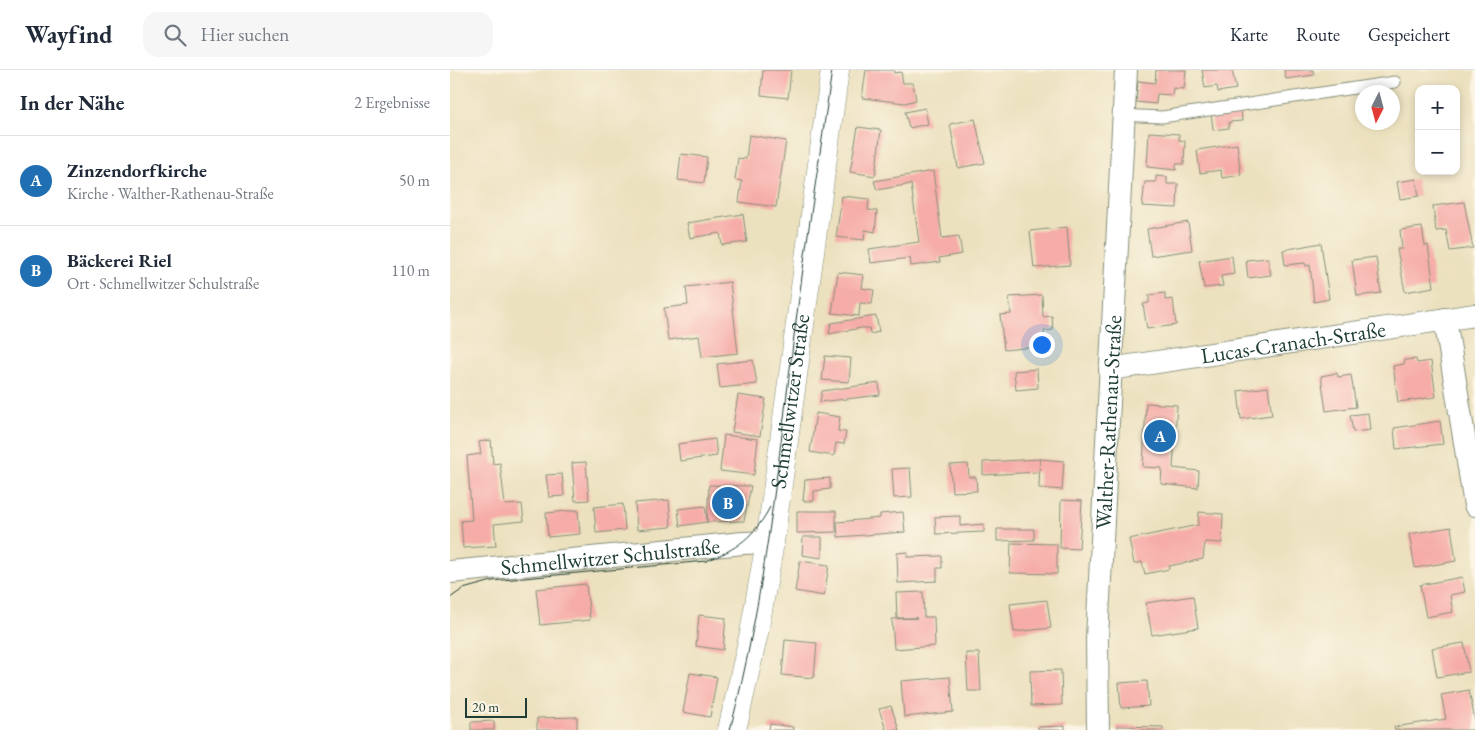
<!DOCTYPE html>
<html lang="de">
<head>
<meta charset="utf-8">
<style>
  body { margin:0; font-family:"EB Garamond",serif; background:#f6f6f7; color:#1f2937 }
  .controls { position:absolute; right:15px; top:15px; display:grid; overflow:hidden; border-radius:10px; box-shadow:0 2px 8px #0003 }
  .controls button { width:45px; height:45px; display:grid; place-items:center; padding:0; border:0; border-bottom:1px solid #e0e1e3; background:#fff; color:#1f2937; font:25px sans-serif }
  .compass { position:absolute; left:905px; top:15px; width:45px; height:45px; border-radius:50%; background:#fff; box-shadow:0 2px 8px #0003; rotate:186deg }
  .scale { position:absolute; left:15px; bottom:12px; width:62px; box-sizing:border-box; padding-left:5px; border:2px solid #1f3d34; border-top:0; font-size:14px; line-height:18px; white-space:nowrap; color:#1f3d34; -webkit-text-stroke:4px #fcf5e5; paint-order:stroke }
  .you { position:absolute; left:591px; top:274px; width:18px; height:18px; margin:-12px; border:4px solid #fff; border-radius:50%; background:#1a73e8; box-shadow:0 0 0 8px #1a73e833 }
  .badge { display:grid; place-items:center; width:32px; height:32px; border-radius:50%; background:#1f6fb2; color:#fff; font-size:16px; font-weight:700 }
  .pin { position:absolute; translate:-50% -50%; border:2px solid #fff; box-shadow:0 1px 5px #0006 }
  .list { margin:0; padding:0; list-style:none }
  h2 { display:flex; justify-content:space-between; align-items:center; height:65px; margin:0; padding:0 20px; font-size:21px }
  h2 small { font-size:16px; font-weight:400; color:#747a83 }
  .list li { display:grid; grid-template-columns:32px 1fr auto; gap:15px; align-items:center; box-sizing:border-box; height:90px; padding:0 20px; border-top:1px solid #e0e1e3 }
  .list b { display:block; font-size:19px; white-space:nowrap }
  .list p { margin:0; font-size:16px; white-space:nowrap; color:#747a83 }
  .list em { font-size:16px; font-style:normal; color:#747a83 }
  .icon { flex:none; width:28px; height:28px; fill:none; stroke:currentColor; stroke-width:2; stroke-linecap:round; stroke-linejoin:round }
  .map { position:relative; flex:none; width:1025px; height:660px; overflow:hidden }
  header { display:flex; align-items:center; gap:30px; box-sizing:border-box; height:70px; padding:0 25px; background:#fff; border-bottom:1px solid #e0e1e3 }
  header strong { font-size:24px }
  nav { display:flex; gap:28px; margin-inline-start:auto; font-size:18px }
  .search { width:350px; height:45px; background:#f6f6f7; display:flex; align-items:center; gap:12px; box-sizing:border-box; padding:0 18px; border-radius:15px; color:#747a83; font-size:19px }
  main { display:flex }
  aside { flex:1; background:#fff }
  .map>svg:first-child { display:block }
  .building { fill:#f6aca8 }
  .lines { fill:none; stroke-linecap:round; stroke-linejoin:round }
  .service-casing { stroke:#868f7a; stroke-width:13 }
  .minor-casing { stroke:#868f7a; stroke-width:24 }
  .tertiary-casing { stroke:#868f7a; stroke-width:29 }
  .service { stroke:#fff; stroke-width:11 }
  .minor { stroke:#fff; stroke-width:22 }
  .tertiary { stroke:#fff; stroke-width:28 }
  .tram { stroke:#1f3d34; stroke-width:1 }
  .labels { text-anchor:middle; stroke-width:4; stroke-linejoin:round; paint-order:stroke }
  .street-label { font-size:22px; fill:#1f3d34; stroke:#fcf5e5 }
</style>
</head>
<body>
<header>
<strong>Wayfind</strong>
<div class="search"><svg class="icon" aria-label="search" viewBox="0 0 24 24"><circle cx="10" cy="10" r="6"/><path d="M15 15l6 6"/></svg>Hier suchen</div>
<nav><a>Karte</a><a>Route</a><a>Gespeichert</a></nav>
</header>
<main>
<aside>
<h2>In der Nähe<small>2 Ergebnisse</small></h2>
<ul class="list">
<li><span class="badge">A</span><div><b>Zinzendorfkirche</b><p>Kirche · Walther-Rathenau-Straße</p></div><em>50 m</em></li>
<li><span class="badge">B</span><div><b>Bäckerei Riel</b><p>Ort · Schmellwitzer Schulstraße</p></div><em>110 m</em></li>
</ul>
</aside>
<div class="map">
<svg width="1025" height="660" viewBox="0 0 1025 660">
  <rect width="100%" height="100%" fill="#fcf5e5"/>
  <filter id="ink" filterUnits="userSpaceOnUse"><feTurbulence type="fractalNoise" baseFrequency=".02" numOctaves="2"/><feDisplacementMap in="SourceGraphic" scale="10" xChannelSelector="R" yChannelSelector="G"/><feConvolveMatrix kernelMatrix="1 2 1 2 8 2 1 2 1" color-interpolation-filters="sRGB"/></filter>
  <filter id="wash" filterUnits="userSpaceOnUse"><feTurbulence type="fractalNoise" baseFrequency=".0096" numOctaves="4" result="noise"/><feDisplacementMap in="SourceGraphic" scale="20" xChannelSelector="R" yChannelSelector="G"/><feGaussianBlur stdDeviation="1.12" result="paint"/><feColorMatrix in="noise" values="0 0 0 0 0 0 0 0 0 0 0 0 0 0 0 0 0 1.4 0 .05"/><feComposite in="paint" operator="in"/></filter>
  <g filter="url(#wash)">
    <rect width="100%" height="100%" fill="#ece1bf"/>
    <g id="blocks">
      <path class="building" d="M313,0H341L338,28L311,25Z
        M416,0H444V3L451,2L453,13H463L466,30L455,33L412,28Z
        M706,0H736L734,19L723,18L722,25L707,24L706,34L686,32L688,11L705,13Z
        M752,0H782L786,19L768,22L767,16L755,18Z
        M834,0H863L864,5L836,9Z
        M475,38L478,54L459,58L455,42Z
        M791,39L792,51L779,52V58L763,60L761,42Z
        M525,49L535,93L508,98L500,54Z
        M408,57L431,60L425,106L400,102Z
        M699,62L729,64V70L735,71L734,94H726V100L697,97Z
        M299,65L336,71L326,137L289,132L292,111L285,110L288,88L296,89Z
        M787,74L791,105L772,108L771,100L750,103L747,80Z
        M231,84L257,87L254,113L228,110Z
        M483,101L492,168L509,166L512,184L489,188L490,192L461,196L460,188L421,193L419,179L469,172L461,114L427,120L424,111Z
        M706,106L717,107V114H728L727,138L692,136L695,112H706Z
        M966,109L969,126L950,129L947,112Z
        M392,126L419,129L418,140L427,141L425,162L415,160L414,170L386,167Z
        M1014,132L1023,178L1000,181L996,160L986,161L983,136Z
        M293,144L297,172L272,175L270,163L240,168L237,153Z
        M738,152L742,180L701,186L697,159Z
        M617,157L620,195L584,198L580,161Z
        M972,157L975,176L978,175L984,217L955,222L947,179H952L950,160Z
        M871,173L879,229L864,232L860,195L856,196L855,193L835,195L833,180Z
        M782,186L784,204L771,206L773,216L754,218L749,191Z
        M926,187L931,223L907,226L902,190Z
        M818,188L821,205L798,208L796,190Z
        M388,202L414,205L412,218L424,220L422,234L410,233L409,246L382,243Z
        M280,212L288,283L252,287L249,266L218,270L214,238L238,235L236,217Z
        M715,223V230L723,229L726,255L697,259L693,234L699,233V225Z
        M592,225L593,247L602,246L603,260L594,261L595,276L554,280L550,245L561,244L559,227Z
        M426,246L429,262L420,264L419,258H411L379,264L381,253Z
        M375,286L401,288L399,312L372,310Z
        M966,289L967,293L981,291L986,327L948,332L943,296L954,294L955,290Z
        M303,290L307,314L270,318L267,294Z
        M587,299L588,318L566,320L564,301Z
        M887,303L888,307L901,305L906,337L876,341L871,306Z
        M429,313L430,325L370,332L372,321Z
        M818,317L822,345L791,349L788,321Z
        M288,325L316,329L310,366L282,362Z
        M696,333L727,335L723,398L749,401L748,418L711,414L712,398L693,397Z
        M366,343L390,347L388,361L396,362L394,374L386,373L384,386L360,382Z
        M918,343L920,360L903,362L900,345Z
        M990,351L993,374L946,379L944,358Z
        M274,365L308,369L304,405L270,401Z
        M265,369L267,386L230,391L228,374Z
        M41,370L43,394L50,393L55,435L72,434L74,451L44,454L46,476L13,478L11,451L22,450L17,386L31,384L29,372Z
        M590,389L589,402L533,405V392Z
        M590,389L614,391L612,420L589,418Z
        M136,392L139,430L125,431L122,393Z
        M518,394L519,407H526L527,421L502,422L500,395Z
        M460,398L462,427L444,428L442,399Z
        M112,404L114,426L99,427L96,405Z
        M380,408V419L364,421V431H353L355,410Z
        M259,415L301,416L294,451L257,452Z
        M219,430L221,457L187,460L185,433Z
        M611,430L632,431L629,479L610,478Z
        M173,434L175,460L146,463L144,437Z
        M255,436L257,452L230,456L228,439Z
        M128,440L130,464L98,467L96,443Z
        M347,441H386V462L347,463Z
        M453,442L455,462L388,467L387,452L430,448V444Z
        M749,442L773,444L772,473L755,472L753,489L719,496V499L695,504L692,492L684,494L679,469L748,455Z
        M510,446V456L534,454V462L486,464L485,447Z
        M1001,457L1006,491L965,498L959,464Z
        M547,459H584V470L547,471Z
        M353,467H372V488L352,485Z
        M561,473L607,474V504L560,503Z
        M458,482L457,487L492,486V498H487V511L448,513L447,483Z
        M350,491L379,495L374,526L345,521Z
        M1012,507L1015,522L1000,525L1003,542L976,547L970,515Z
        M136,514L140,550L90,555L86,519Z
        M473,522L474,547H484L485,576L444,579L442,549L467,548H447L446,523Z
        M743,526L748,558L702,565L696,533Z
        M597,530L601,558L564,562L560,534Z
        M249,545L276,548L273,580L246,576Z
        M335,570L367,573L364,608L332,605Z
        M1014,573L1019,602L987,607L982,578Z
        M516,583H529L531,621H518Z
        M611,600L612,635L581,636L580,601Z
        M240,603L267,607L260,647L233,642Z
        M500,607L503,642L454,647L451,611Z
        M697,611L699,636L671,638L669,613Z
        M1019,620L1025,651V660H945L944,657L996,649L991,625Z
        M441,636L449,660H436L429,639Z
        M127,647V660H87V648Z
        M44,651V660H21V652Z
        M320,654L343,657V660H319Z
        M615,656V660H588V657Z
        M667,656L713,657V660H667Z"/>
    </g>
  </g>
  <g filter="url(#ink)">
    <use href="#blocks" fill-opacity="0" stroke="#868f7a" stroke-width="1"/>
    <g class="lines">
      <g class="service-casing">
        <path id="service" d="M669,45L712,47L945,12"/>
      </g>
      <g class="minor-casing">
        <g id="minor">
          <path d="M995,249L1025,435"/>
          <path id="s1" d="M660,299L1025,245"/>
          <path id="s2" d="M0,502L293,473L320,472"/>
          <path id="s3" d="M648,660L647,568L676,0"/>
        </g>
      </g>
      <g class="tertiary-casing">
        <g id="tertiary">
          <path id="s4" d="M282,660L304,563L320,472L385,0"/>
        </g>
      </g>
      <use href="#service" class="service"/>
      <use href="#minor" class="minor"/>
      <use href="#tertiary" class="tertiary"/>
      <path class="tram" d="M0,528L13,519L42,511L256,491C286,480 305,466 320,437
        M280,660C315,528 328,393 345,258C356,172 370,86 382,0"/>
    </g>
  </g>
  <g class="labels">
    <g class="street-label">
      <text dy="8" stroke="none"><textPath href="#s1" startOffset="185">Lucas-Cranach-Straße</textPath></text>
      <text dy="8" stroke="none"><textPath href="#s4" startOffset="334">Schmellwitzer Straße</textPath></text>
      <text dy="8" stroke="none"><textPath href="#s3" startOffset="308">Walther-Rathenau-Straße</textPath></text>
      <text dy="8" stroke="none"><textPath href="#s2" startOffset="161">Schmellwitzer Schulstraße</textPath></text>
    </g>
  </g>
</svg>
<div class="controls">
<button>+</button>
<button>−</button>
</div>
<svg class="compass" viewBox="-18 -18 36 36"><path d="M0-13l5 13h-10z" fill="#e53935"/><path d="M0 13l5-13h-10z" fill="#747a83"/></svg>
<div class="scale">20 m</div>
<div class="you"></div>
<div class="pin badge" style="left:710px;top:366px">A</div>
<div class="pin badge" style="left:278px;top:433px">B</div>
</div>
</main>
</body>
</html>
